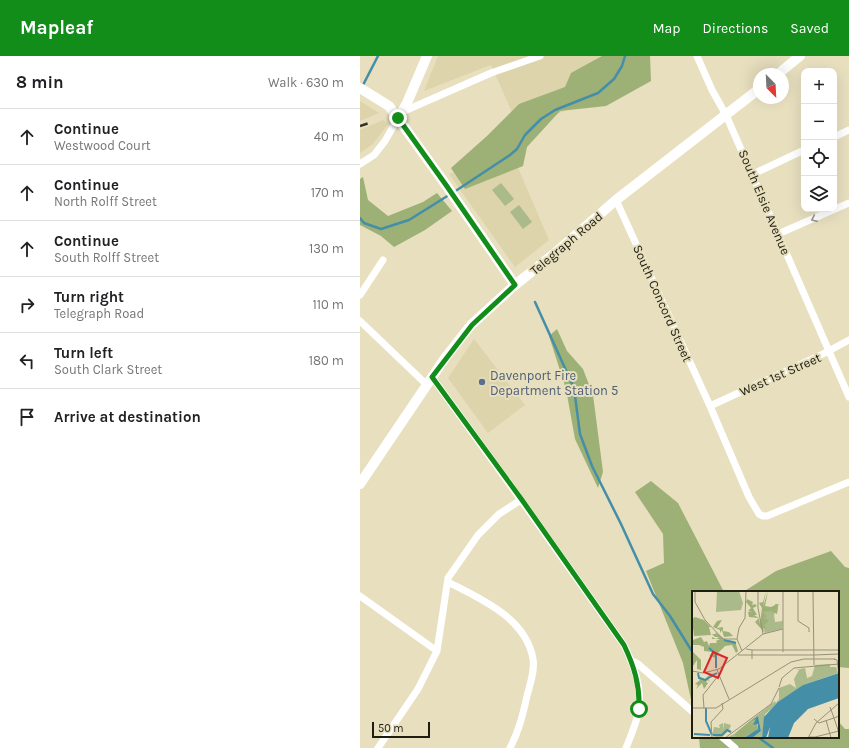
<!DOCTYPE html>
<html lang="en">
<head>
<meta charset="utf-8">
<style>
  body { margin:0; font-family:Karla,sans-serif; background:#f2f2f2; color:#202124 }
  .controls { position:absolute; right:12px; top:12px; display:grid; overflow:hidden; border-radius:8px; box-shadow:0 4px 16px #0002 }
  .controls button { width:36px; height:36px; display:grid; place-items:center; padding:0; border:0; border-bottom:1px solid #e0e0e0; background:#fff; color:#202124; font:20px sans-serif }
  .compass { position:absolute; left:393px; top:12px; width:36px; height:36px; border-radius:50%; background:#fff; box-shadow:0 4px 16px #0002; rotate:156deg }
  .scale { position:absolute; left:12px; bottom:10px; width:58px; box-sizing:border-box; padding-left:4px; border:2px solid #1f1c10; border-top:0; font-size:11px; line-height:14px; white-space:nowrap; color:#1f1c10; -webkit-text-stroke:3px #e7dfbe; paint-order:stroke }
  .stop { position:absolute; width:12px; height:12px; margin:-9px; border:3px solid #128d19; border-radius:50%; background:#fff }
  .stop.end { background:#128d19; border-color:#fff; box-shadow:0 1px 4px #0008 }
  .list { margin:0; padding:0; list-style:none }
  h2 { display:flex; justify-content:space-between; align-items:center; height:52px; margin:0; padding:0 16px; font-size:17px }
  h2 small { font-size:13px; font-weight:400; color:#757577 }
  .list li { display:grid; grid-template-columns:26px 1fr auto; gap:12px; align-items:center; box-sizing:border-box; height:56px; padding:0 16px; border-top:1px solid #e0e0e0 }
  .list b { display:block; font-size:15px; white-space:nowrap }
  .list p { margin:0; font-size:13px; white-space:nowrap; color:#757577 }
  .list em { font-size:13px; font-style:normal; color:#757577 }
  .icon { flex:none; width:22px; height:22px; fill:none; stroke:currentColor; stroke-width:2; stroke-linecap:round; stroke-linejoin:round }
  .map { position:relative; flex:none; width:489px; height:692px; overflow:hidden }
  header { display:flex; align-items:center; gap:24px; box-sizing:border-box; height:56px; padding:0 20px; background:#128d19; color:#fff }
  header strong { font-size:19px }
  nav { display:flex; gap:22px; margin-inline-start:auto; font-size:14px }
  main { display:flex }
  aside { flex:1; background:#fff }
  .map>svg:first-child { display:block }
  .built { fill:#ddd4ac }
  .green { fill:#aaba8a }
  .forest { fill:#9db076 }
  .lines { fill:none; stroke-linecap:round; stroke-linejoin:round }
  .stream { stroke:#458ea8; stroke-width:2.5 }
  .street { stroke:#fff; stroke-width:7 }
  .secondary { stroke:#fff; stroke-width:10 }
  .rail { stroke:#353224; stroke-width:2.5; stroke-dasharray:8 4; stroke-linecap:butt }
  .oneway { stroke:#9a9993 }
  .route { stroke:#128d19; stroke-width:5 }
  .service-dot { fill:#5c6f8a; stroke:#e7dfbe; stroke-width:1.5 }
  .labels { text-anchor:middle; stroke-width:4; stroke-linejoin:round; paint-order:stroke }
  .street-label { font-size:13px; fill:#1f1c10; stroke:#e7dfbe }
  .service-label { font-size:13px; fill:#4e5e75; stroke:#e7dfbe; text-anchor:start }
  .inset-river { fill:none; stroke:#458ea8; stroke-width:2 }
  .inset-road { fill:none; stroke:#979178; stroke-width:1 }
  .view { fill:#d62828; fill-opacity:0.15; stroke:#d62828; stroke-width:2 }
  .inset-edge { fill:none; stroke:#1f1c10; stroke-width:2 }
</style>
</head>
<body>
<header>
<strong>Mapleaf</strong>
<nav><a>Map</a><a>Directions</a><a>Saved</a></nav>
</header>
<main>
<aside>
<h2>8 min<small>Walk · 630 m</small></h2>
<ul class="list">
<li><svg class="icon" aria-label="ahead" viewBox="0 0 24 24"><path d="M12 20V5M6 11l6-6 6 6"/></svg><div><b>Continue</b><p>Westwood Court</p></div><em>40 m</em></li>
<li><svg class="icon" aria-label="ahead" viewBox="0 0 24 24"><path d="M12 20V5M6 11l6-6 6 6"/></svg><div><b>Continue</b><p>North Rolff Street</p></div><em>170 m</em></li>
<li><svg class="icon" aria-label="ahead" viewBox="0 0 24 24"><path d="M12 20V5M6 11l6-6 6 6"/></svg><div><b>Continue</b><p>South Rolff Street</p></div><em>130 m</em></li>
<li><svg class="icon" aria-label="right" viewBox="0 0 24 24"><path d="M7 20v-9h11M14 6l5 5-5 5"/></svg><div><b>Turn right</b><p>Telegraph Road</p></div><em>110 m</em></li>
<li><svg class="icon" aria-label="left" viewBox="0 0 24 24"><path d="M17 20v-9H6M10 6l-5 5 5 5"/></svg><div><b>Turn left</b><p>South Clark Street</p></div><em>180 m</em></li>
<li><svg class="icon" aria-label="arrive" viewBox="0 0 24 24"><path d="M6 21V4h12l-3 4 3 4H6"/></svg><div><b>Arrive at destination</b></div></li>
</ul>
</aside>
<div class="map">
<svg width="489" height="692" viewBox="0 0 489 692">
  <rect width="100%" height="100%" fill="#e7dfbe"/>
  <path class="built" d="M78,0H278L286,20L160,74L131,9L64,35Z
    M0,45L19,57L0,65Z
    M23,64L28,68L13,88L0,97V74Z
    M150,93L189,184L155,211L89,118Z
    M114,283L165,349L128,377L88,322Z"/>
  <path class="green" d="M141,127L154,143L145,150L132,134Z
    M159,149L172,166L163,173L150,156Z"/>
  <path class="forest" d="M242,0H290L291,25L246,50L200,55L167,91L163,110L105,133L91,112L127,80L159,48L205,31L211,17Z
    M3,121L8,144L28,160L63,146L77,137L92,155L65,174L34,191L21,180L0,169V123Z
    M197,273L207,295L223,313L233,339L243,416L238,432L215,383L206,333L189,280Z
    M291,425L318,447L364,536H333V653L323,607L286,515L304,507L303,478L275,436Z
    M471,495L485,511L489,512V612L478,611V536H383L416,515Z
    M478,665L485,673H489V692H340L339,681H478Z"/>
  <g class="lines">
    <path class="stream" d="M2,31L18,0
      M94,136L150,99L157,93L165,79L181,63L195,54L238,37L254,23L262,10L265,0
      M0,162L4,167L21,173L49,164L89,139
      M175,246L214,332L220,378L232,410L261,468L293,538L310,560L333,597
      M398,681L413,692"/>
    <path class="street" d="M337,0L352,34L366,59L489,341
      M42,56L131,17L180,0
      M474,81L489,74
      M0,108L14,99L25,85L38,62
      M393,118L444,94
      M256,144L350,350L389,441L399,458L403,460H407L489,426
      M418,178L489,147
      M0,239L23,204
      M0,265L67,329
      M72,321L161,444L264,589C274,609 282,631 279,653C277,666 271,679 266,692
      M350,350L461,299L489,284
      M88,526C121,543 166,562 173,603C175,615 170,628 167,640C163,658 159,675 150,692
      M0,540L77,595
      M272,605L278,608L333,656
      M362,681L375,692
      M18,692L58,633L77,595L88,522L118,479L139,458L161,444"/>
    <path class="secondary" d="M418,18L440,0
      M0,32L29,50L86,129L155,229
      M38,62L47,47L67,0
      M0,428L85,302L111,269L155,229L195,197L256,144L399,33"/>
    <path class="rail" d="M0,70L9,67"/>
  </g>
  <defs><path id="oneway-chevron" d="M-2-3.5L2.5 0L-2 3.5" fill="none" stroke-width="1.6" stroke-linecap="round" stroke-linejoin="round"/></defs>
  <use class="oneway" href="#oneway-chevron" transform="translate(454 163) rotate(156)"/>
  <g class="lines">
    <path class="route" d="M38,62L86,129L155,229L112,269L72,321L162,444L264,589C274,610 280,629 279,653"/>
  </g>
  <circle class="service-dot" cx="122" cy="326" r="4"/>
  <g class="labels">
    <g class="street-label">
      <text transform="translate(405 146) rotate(67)" y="5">South Elsie Avenue</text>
      <text transform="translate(206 187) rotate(-40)" y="5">Telegraph Road</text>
      <text transform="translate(303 247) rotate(66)" y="5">South Concord Street</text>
      <text transform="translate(420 318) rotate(-24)" y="5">West 1st Street</text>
    </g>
    <g class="service-label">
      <text x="130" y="324">Davenport Fire<tspan x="130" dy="15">Department Station 5</tspan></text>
    </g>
  </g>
  <g transform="translate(332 535)">
    <rect width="147" height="147" fill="#e7dfbe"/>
    <path d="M25,0H47L51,12L49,19L24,21ZM83,13H87L82,24L83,31L91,30L90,38L73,42L70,28L72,17L83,16ZM138,73V76H144L146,82L111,94L73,123L70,147H60L69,140L66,125L62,132L66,134L64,140L52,147H34L42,143L83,110L84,112L87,108V97L98,93L104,97L102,88L107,79H104L113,77L115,87L120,85L123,74ZM31,132V139L32,132L39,134L37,139L29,147L20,145L22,136L28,137L27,134Z" fill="#aaba8a"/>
    <path d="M74,0L71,16L76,0L73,15L79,16L85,13L86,17L85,23L79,20L71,21L75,26H71L77,30L72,34L74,38L71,37L73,42L63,31L67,27L57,26L56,21H60L56,20L59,17L54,11L55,8L61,11L60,14L63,13L65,15L61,17L65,24H62L67,27L68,33L70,17L67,12L71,11ZM3,26L12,29L19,36H17L19,44L2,45L0,28ZM30,29L25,37L31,36V40L37,41L41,45L32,46L30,39L28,42V39L21,36L25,30ZM23,41L34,49L43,50L46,60L44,62L40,54L33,55L26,62L23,71V67L17,64L22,63L21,61L12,60V56L7,54H0L1,49L9,46L12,51L15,50L17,55L18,52H25L24,50L28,48H20V46L24,48L27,46H23L20,43H24ZM1,61L9,69V79L5,78V69L1,75ZM25,82L19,84L16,87L18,91L16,89L14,91L16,92L12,98L10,92L4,98L6,94L3,93L8,89L6,85L13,88L18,83ZM63,126L55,138L64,128L60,136L65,133L66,138L52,146L45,147L43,144L46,140Z" fill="#9db076"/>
    <path d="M147,82V107L116,118L102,132L96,147H76L78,136L74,147H70L72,126L86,111L111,94ZM66,125L69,140L60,147H52L66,138V133L61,134L64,128L60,130Z" fill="#458ea8"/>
    <path class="inset-river" d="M32,49L44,52M17,57L24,63V77M6,82L7,87L13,89L25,82M14,117V130L20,144M2,143L18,144M21,144H30L35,139L39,141"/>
    <path class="inset-road" d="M3,0V11L13,29L31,48H45M66,0V17L71,43M106,0V30L117,37V41M121,0L122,74M45,48L47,37L53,27L54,0M45,48L50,60M54,58L60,59V68M60,59H147M147,59V12M91,61V0M46,64H122M122,64L147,63M142,68L145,69L147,84M25,79L37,108M0,80L11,82L27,78L71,43L91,38M87,96L90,87L102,77L147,73M0,117H24L99,71L112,68H143M12,117L11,104L26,85M147,125L142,127L147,142M122,128L127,132L142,127L138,116M134,129L139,147M117,146H123L147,140M20,147L19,131L31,118L30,112M33,147L79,113L87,97M116,147L124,132L147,112"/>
    <path class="view" d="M21,61L35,67L26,87L12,81Z"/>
    <rect width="147" height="147" class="inset-edge"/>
  </g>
</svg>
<div class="controls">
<button>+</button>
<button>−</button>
<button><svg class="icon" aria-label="locate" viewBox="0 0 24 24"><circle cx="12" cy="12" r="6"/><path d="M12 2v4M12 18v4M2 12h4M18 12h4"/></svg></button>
<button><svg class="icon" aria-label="layers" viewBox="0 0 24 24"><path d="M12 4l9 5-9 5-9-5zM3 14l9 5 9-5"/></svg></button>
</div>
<svg class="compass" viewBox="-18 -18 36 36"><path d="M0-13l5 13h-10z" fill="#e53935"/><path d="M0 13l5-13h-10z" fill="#757577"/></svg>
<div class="scale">50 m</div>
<div class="stop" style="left:279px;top:653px"></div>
<div class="stop end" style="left:38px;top:62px"></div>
</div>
</main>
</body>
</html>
